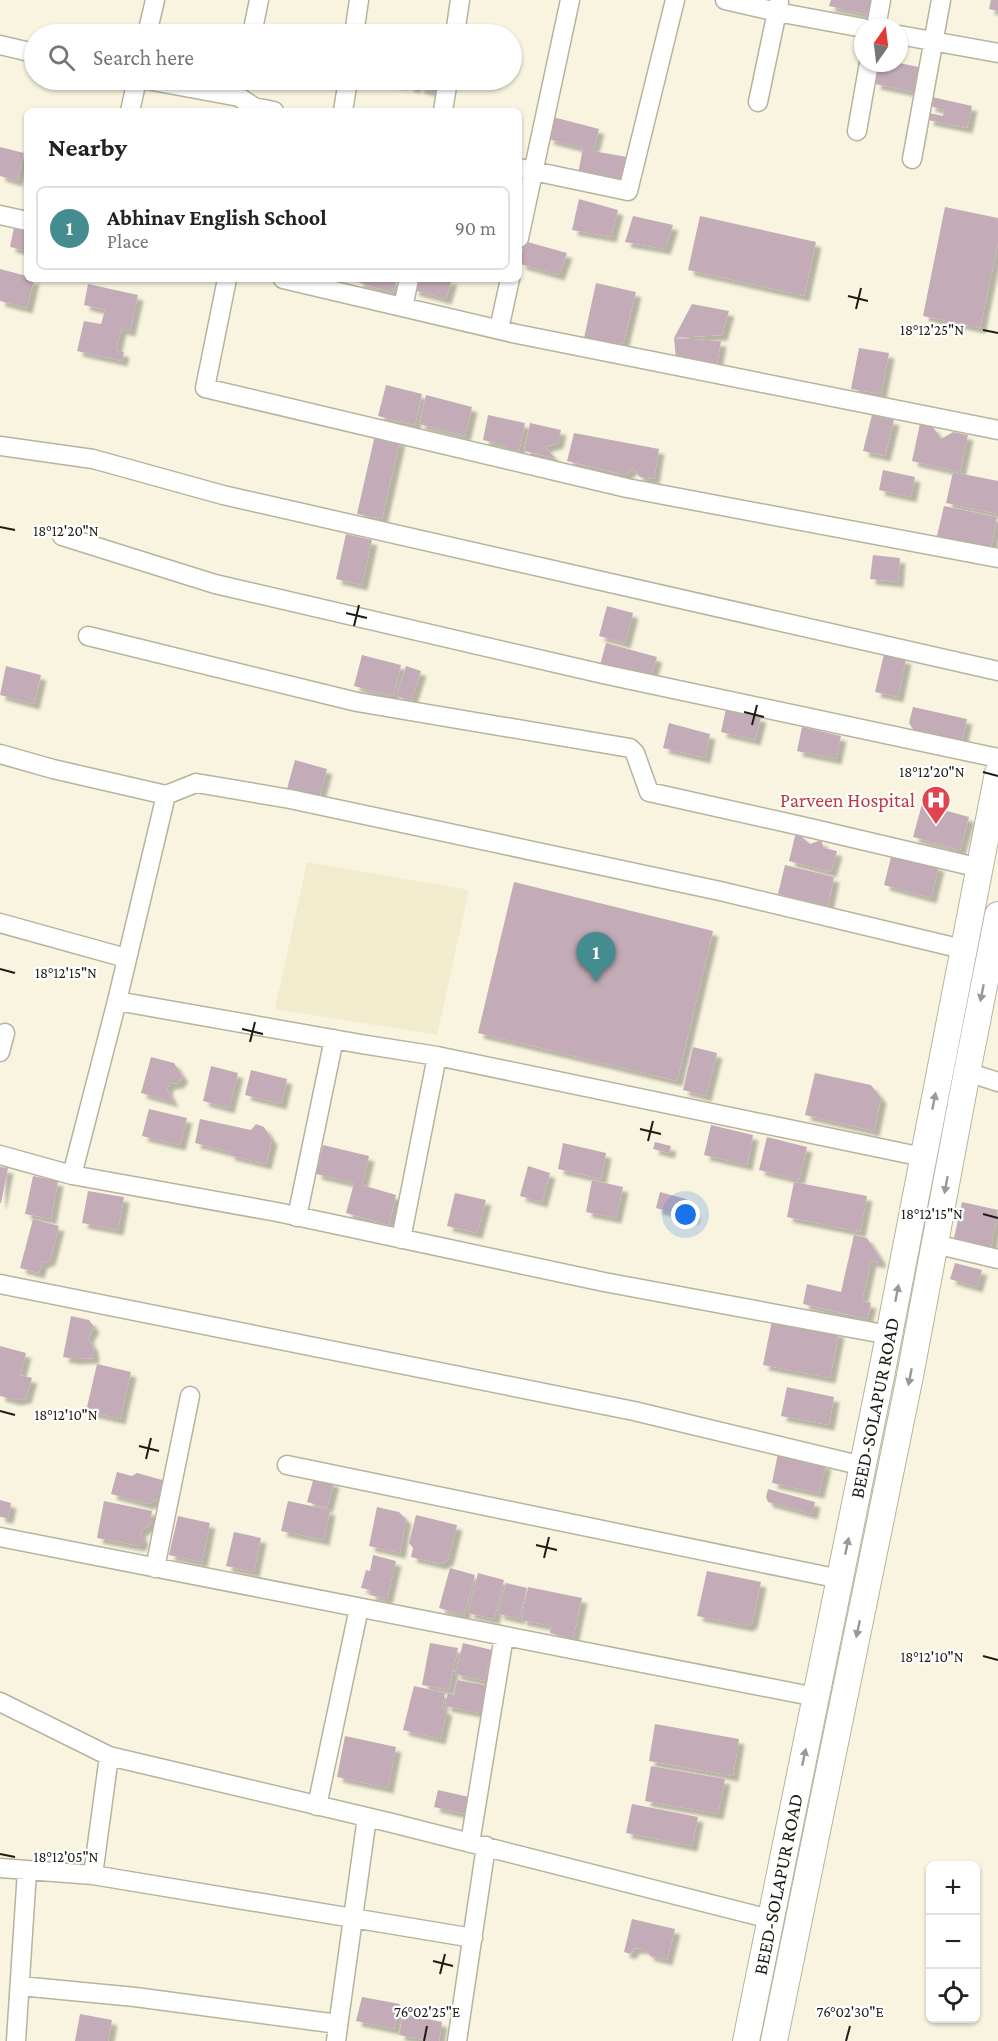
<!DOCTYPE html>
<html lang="en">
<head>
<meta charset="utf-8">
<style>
  body { margin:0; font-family:"Crimson Pro",serif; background:#f6f6f6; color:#222 }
  .controls { position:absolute; right:18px; bottom:18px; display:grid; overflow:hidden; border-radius:9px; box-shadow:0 2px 4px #0004 }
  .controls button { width:54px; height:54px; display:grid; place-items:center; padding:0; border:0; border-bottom:2px solid #e0e0e0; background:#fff; color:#222; font:30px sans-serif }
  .compass { position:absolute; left:854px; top:18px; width:54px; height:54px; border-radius:50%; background:#fff; box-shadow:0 2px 4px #0004; rotate:14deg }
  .you { position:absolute; left:686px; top:1215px; width:21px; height:21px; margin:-15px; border:4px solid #fff; border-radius:50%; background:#1a73e8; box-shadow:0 0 0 9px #1a73e833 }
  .badge { display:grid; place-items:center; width:39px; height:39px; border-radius:50%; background:#448c8f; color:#fff; font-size:20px; font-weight:700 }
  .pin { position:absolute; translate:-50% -50px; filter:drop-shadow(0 2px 3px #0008) }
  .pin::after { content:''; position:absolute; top:32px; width:21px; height:18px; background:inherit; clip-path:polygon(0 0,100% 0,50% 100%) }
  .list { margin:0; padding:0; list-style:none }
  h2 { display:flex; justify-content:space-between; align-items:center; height:78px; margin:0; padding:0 24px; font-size:26px }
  h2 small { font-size:20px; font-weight:400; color:#767676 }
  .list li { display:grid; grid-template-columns:39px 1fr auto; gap:18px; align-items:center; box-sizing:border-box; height:84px; margin:0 12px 12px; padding:0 12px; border:2px solid #e0e0e0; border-radius:9px }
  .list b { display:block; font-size:22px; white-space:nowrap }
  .list p { margin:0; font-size:20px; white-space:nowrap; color:#767676 }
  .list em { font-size:20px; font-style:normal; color:#767676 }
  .icon { flex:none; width:33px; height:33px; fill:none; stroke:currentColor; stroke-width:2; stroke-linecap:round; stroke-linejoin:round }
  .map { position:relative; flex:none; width:998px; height:2041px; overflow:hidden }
  .search { position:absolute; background:#fff; box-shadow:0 2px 4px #0004; left:24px; top:24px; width:498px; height:66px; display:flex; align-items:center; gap:15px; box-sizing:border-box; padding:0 21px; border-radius:33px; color:#767676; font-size:22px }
  .panel { position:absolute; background:#fff; box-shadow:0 2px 4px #0004; left:24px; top:108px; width:498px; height:174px; border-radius:9px }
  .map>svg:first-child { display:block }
  .built { fill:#f2ecce }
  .building { fill:#c3acb7; filter:url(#shadow) }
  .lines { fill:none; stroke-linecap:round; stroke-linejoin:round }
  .minor-casing { stroke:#b7b39e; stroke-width:21 }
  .secondary-casing { stroke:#b7b39e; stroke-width:28 }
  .minor { stroke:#fff; stroke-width:18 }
  .secondary { stroke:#fff; stroke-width:26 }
  .oneway { fill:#9a9995 }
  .ticks { fill:none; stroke:#1e1c14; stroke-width:2 }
  .labels { text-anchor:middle; stroke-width:4.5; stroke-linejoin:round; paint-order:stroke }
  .health-label { font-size:20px; fill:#be3a42; stroke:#fff; text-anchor:end }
  .street-label { font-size:20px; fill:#1e1c14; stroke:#fff }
  .ticks-label { font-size:15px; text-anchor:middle; fill:#1e1c14; stroke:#fff; stroke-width:4.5; stroke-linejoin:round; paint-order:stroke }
</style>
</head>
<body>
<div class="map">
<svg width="998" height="2041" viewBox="0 0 998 2041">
  <defs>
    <filter id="shadow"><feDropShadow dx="5.5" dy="5.5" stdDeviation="1.5" flood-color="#0004"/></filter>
  </defs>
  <rect width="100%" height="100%" fill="#f9f4df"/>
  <path class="built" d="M307,862L469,890L437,1035L275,1009Z"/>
  <path class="building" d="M831,0H877L873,16L829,6Z
    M991,0H998V11L989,9Z
    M880,63H899L924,68L918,93L875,84Z
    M393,80H403L402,85L393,83Z
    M409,80H441L438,93L418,88L419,83L417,82L415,88L407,86Z
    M932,97L972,106L967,128L928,120L929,113L943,116L944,110L930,106Z
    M553,117L599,129L593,151L627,157L623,182L578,174L583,148L548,139Z
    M0,147L24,153L17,181L0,176Z
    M579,199L618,210L611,237L572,230Z
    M945,207L998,218V243L980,328L923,316Z
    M633,216L673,225L665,249L625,242Z
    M700,216L816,242L804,296L688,270Z
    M14,227L27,230V251L10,247Z
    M524,241L567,253L559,275L520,264Z
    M0,269L27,276V279H34L27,308L0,301Z
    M358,279H397L393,293L357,282Z
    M416,279H452L446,299L413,290Z
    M596,283L636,292L623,344L584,338Z
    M88,284L138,295L130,331L121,329L116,350L124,352L122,361L77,351L84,321L101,324L105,310L84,305Z
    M692,304L729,311L722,335L674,338L721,341L716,369L676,359L674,338Z
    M859,348L889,353L881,394L851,389Z
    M386,385L422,394L415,425L378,416Z
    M426,395L472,407L465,436L419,424Z
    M488,415L525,423L519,451L507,449L506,445L483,440Z
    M872,415L894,420L885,456L863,451Z
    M530,423L561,430L558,443L545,447L555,458L524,451Z
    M920,424L933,427L941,439L953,432L968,435L960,472L912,461Z
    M574,433L659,449L654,479L640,477L633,468L625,475L567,461Z
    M375,435L400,440L382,519L357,514Z
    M883,470L915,477L911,497L879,490Z
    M953,472L998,481V514L946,503Z
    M944,506L997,517L991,548L937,536Z
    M346,534L372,540L362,585L336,579Z
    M873,555L900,558L898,582L870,579Z
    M607,606L633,613L625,643L599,636Z
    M606,643L657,657L650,679L600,665Z
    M884,654L906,659L898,697L875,692Z
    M362,655L401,665L393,696L354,686Z
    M6,666L41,675L34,704L0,695Z
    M406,666L421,671L411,701L396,696Z
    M913,707L967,719L962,741L914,731L909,723Z
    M726,709L761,717L755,740L721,732Z
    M669,723L710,734L705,758L663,748Z
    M802,727L841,736L836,759L797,751Z
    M295,760L327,769L319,798L287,789Z
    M922,804L969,817L960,850L913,837Z
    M796,832L810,844L821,840L824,848L837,851L831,872L789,861Z
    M892,853L939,866L931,898L884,885Z
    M785,865L834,877L828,906L778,894Z
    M514,882L713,931L677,1081L478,1033Z
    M693,1047L717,1053L706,1096L683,1090Z
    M151,1057L174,1063L183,1077L178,1083L169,1084L167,1089L173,1102L141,1093Z
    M211,1066L238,1073L229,1108L203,1101Z
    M251,1070L287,1079L281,1104L245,1095Z
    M815,1073L871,1085L881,1098L874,1131L805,1115Z
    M149,1109L187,1118L180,1145L142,1136Z
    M200,1119L251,1130L256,1124L264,1127L272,1140L266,1164L229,1155L230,1152L195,1143Z
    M711,1125L753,1135L747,1165L704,1155Z
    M767,1137L807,1147L799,1180L759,1170Z
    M655,1142L671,1146L669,1153L653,1149Z
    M563,1143L606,1153L601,1179L558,1169Z
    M323,1145L369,1156L362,1185L396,1195L389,1225L346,1213L354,1183L316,1174Z
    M528,1166L550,1173L542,1202L520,1196Z
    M0,1167L8,1168L1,1203H0Z
    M33,1176L58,1181L51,1219L25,1214Z
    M592,1180L623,1187L616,1218L586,1212Z
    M794,1182L867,1196L860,1232L787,1217Z
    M88,1191L124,1197L118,1230L82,1223Z
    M660,1192L686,1199L695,1213L693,1219L656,1208Z
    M455,1193L486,1200L477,1233L447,1226Z
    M962,1202L998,1210L991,1247L954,1238Z
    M33,1219L59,1226L50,1260L42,1263L39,1273L20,1268Z
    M854,1235L867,1238L880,1258V1263L871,1261L862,1301L871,1303L867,1319L803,1304L807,1284L841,1292Z
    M955,1263L982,1270L977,1287L950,1279Z
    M71,1316L89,1320L94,1327L88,1338L93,1347L94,1358L74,1359L63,1357Z
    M772,1320L839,1332L830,1378L763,1365Z
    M0,1346L26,1353L20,1375L32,1378L26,1398L15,1400L0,1396Z
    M97,1364L131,1372L120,1419L86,1411Z
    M787,1387L834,1397L829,1425L781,1416Z
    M778,1453L826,1464L819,1493L772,1483Z
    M117,1472L132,1476L137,1473L166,1481L161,1497L148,1504L111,1494Z
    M314,1477L334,1482L327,1508L307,1502Z
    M768,1489L815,1502L812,1514L768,1502L766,1497Z
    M0,1500L11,1503L8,1518L0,1517Z
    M104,1501L152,1511L150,1524L140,1532L143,1540L140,1546L97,1538Z
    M288,1501L330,1510L324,1540L281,1531Z
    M377,1507L399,1512L406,1519L400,1553L369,1546Z
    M416,1515L457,1525L448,1560L441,1564L411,1557L413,1548L409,1543Z
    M178,1516L210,1523L202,1562L169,1555Z
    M234,1532L261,1538L254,1572L226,1566Z
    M373,1555L396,1561L387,1599L370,1595L371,1590L361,1588L366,1570L370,1571Z
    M450,1568L475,1575L464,1615L439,1608Z
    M707,1571L761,1582L752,1623L747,1626L697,1616Z
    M478,1573L504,1580L494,1619L468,1613Z
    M506,1583L527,1588L519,1619L498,1614Z
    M528,1587L582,1598L573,1639L550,1633L551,1626L521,1620Z
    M430,1643L458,1648L449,1690L422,1685Z
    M463,1643L492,1650L484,1681L455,1674Z
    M457,1680L490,1686L485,1714L445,1706L448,1693L454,1695Z
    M414,1686L445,1693L442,1708L447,1710L440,1739L403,1730Z
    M655,1724L739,1739L733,1776L649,1761Z
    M345,1736L396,1747L388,1788L337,1777Z
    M651,1766L725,1779L718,1814L645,1801Z
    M438,1790L469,1797L465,1814L434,1807Z
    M632,1804L698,1817L692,1846L626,1833Z
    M632,1919L675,1929L667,1960L650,1956L645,1949L635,1948L630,1954L624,1952Z
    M362,1997L400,2004L394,2029L356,2021Z
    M80,2014L112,2020L108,2041H75Z
    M403,2014L442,2022L439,2041H428L399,2035Z"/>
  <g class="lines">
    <g class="minor-casing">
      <path id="minor" d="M725,0L777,12L863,28
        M876,27L881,0
        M147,34L155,0
        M252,34L259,0
        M354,34L359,0
        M455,34L460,0
        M899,35L998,53
        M0,45L34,53
        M147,80L239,97L254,107L274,111
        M758,102L779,2
        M130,111L137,80
        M343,111L348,80
        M443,111L448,80
        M857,131L869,63
        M912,159L941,0
        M519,168L628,191L675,0
        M0,215L27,221
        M519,238L570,0
        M227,279L205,388L627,488L998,558
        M283,279L517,334L998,430
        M403,307L409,279
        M499,329L510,279
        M0,446L93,459L223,495L998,671
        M62,536L215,584L603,674L998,758
        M88,636L357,702L630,748L635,753L649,792L810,828L980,868
        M0,754L53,769L166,795L196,783L290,799L720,891L954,947H964
        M0,923L126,958
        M117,1001L361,1044L437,1056L923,1157
        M0,1052L5,1033
        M967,1072L998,1082
        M0,1155L72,1175L277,1212L604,1282L889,1335
        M72,1175L117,1001L166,795
        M297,1217L334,1039
        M401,1239L437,1056
        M935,1244L998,1259
        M0,1284L634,1411L863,1466
        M287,1465L840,1579
        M0,1537L816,1697
        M155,1568L190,1396
        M0,1702L109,1756
        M317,1806L359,1608
        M470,1843L504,1636
        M0,1868L93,1875L109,1756L392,1823L770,1919
        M93,1875L473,1938
        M20,1986L135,1997L338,2024
        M16,2041L27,1871
        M336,2041L367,1817
        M457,2041L486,1846"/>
    </g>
    <g class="secondary-casing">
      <g id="secondary">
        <path id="s1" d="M746,2041L882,1371L998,773"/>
        <path d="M774,2041L910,1376L967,1072L998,915"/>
      </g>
    </g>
    <use href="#minor" class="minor"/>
    <use href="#secondary" class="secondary"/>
  </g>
  <defs><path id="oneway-solid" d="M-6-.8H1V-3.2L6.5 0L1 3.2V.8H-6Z" transform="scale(1.5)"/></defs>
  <g class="oneway">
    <use href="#oneway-solid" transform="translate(982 993) rotate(101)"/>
    <use href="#oneway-solid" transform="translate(934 1101) rotate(-79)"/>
    <use href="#oneway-solid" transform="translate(946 1185) rotate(100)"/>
    <use href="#oneway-solid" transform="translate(897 1293) rotate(-79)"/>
    <use href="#oneway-solid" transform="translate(910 1377) rotate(101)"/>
    <use href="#oneway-solid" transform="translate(847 1546) rotate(-78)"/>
    <use href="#oneway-solid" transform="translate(858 1629) rotate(102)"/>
    <use href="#oneway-solid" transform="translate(804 1757) rotate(-78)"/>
  </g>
  <path class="ticks" d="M848,296L868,301M856,309L861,288M983,330L998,333M0,527L15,530M346,613L367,618M354,626L359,605M744,712L764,717M752,725L757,705M983,772L998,776M0,969L15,973M242,1029L263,1034M250,1042L255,1022M640,1129L661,1134M648,1141L653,1121M983,1214L998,1218M0,1411L15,1415M139,1446L159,1451M146,1459L151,1438M536,1545L557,1550M544,1558L549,1537M983,1656L998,1660M0,1854L15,1857M433,1961L453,1966M440,1974L445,1954M424,2041L427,2026M846,2041L850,2026"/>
  <defs>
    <g id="hospital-pin" transform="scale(1.5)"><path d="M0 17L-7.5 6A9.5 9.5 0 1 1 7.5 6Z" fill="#e0444e" stroke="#fff"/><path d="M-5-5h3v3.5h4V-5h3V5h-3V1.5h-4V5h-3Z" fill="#fff"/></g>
  </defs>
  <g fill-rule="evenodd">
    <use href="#hospital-pin" x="936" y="800"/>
  </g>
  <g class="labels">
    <g class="health-label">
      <text x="915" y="807">Parveen Hospital</text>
    </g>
    <g class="street-label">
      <text dy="7" stroke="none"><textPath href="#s1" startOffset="646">BEED-SOLAPUR ROAD</textPath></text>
      <text dy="7" stroke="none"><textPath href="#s1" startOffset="160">BEED-SOLAPUR ROAD</textPath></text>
    </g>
  </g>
  <g class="ticks-label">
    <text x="932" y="335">18°12'25"N</text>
    <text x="66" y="536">18°12'20"N</text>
    <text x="932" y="777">18°12'20"N</text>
    <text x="66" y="978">18°12'15"N</text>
    <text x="932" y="1219">18°12'15"N</text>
    <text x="66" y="1420">18°12'10"N</text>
    <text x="932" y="1662">18°12'10"N</text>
    <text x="66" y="1862">18°12'05"N</text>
    <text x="427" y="2017">76°02'25"E</text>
    <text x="850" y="2017">76°02'30"E</text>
  </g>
</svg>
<div class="controls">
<button>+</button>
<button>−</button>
<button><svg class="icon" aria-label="locate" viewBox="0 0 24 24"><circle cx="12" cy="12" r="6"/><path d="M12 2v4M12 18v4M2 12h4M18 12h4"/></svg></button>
</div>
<svg class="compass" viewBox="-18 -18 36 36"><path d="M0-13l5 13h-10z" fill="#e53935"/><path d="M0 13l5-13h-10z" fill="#767676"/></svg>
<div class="you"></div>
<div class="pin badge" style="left:596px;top:982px">1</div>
<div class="search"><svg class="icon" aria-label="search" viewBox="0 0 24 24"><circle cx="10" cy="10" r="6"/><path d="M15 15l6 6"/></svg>Search here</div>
<section class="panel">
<h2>Nearby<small></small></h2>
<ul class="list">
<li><span class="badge">1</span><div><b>Abhinav English School</b><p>Place</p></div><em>90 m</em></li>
</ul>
</section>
</div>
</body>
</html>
